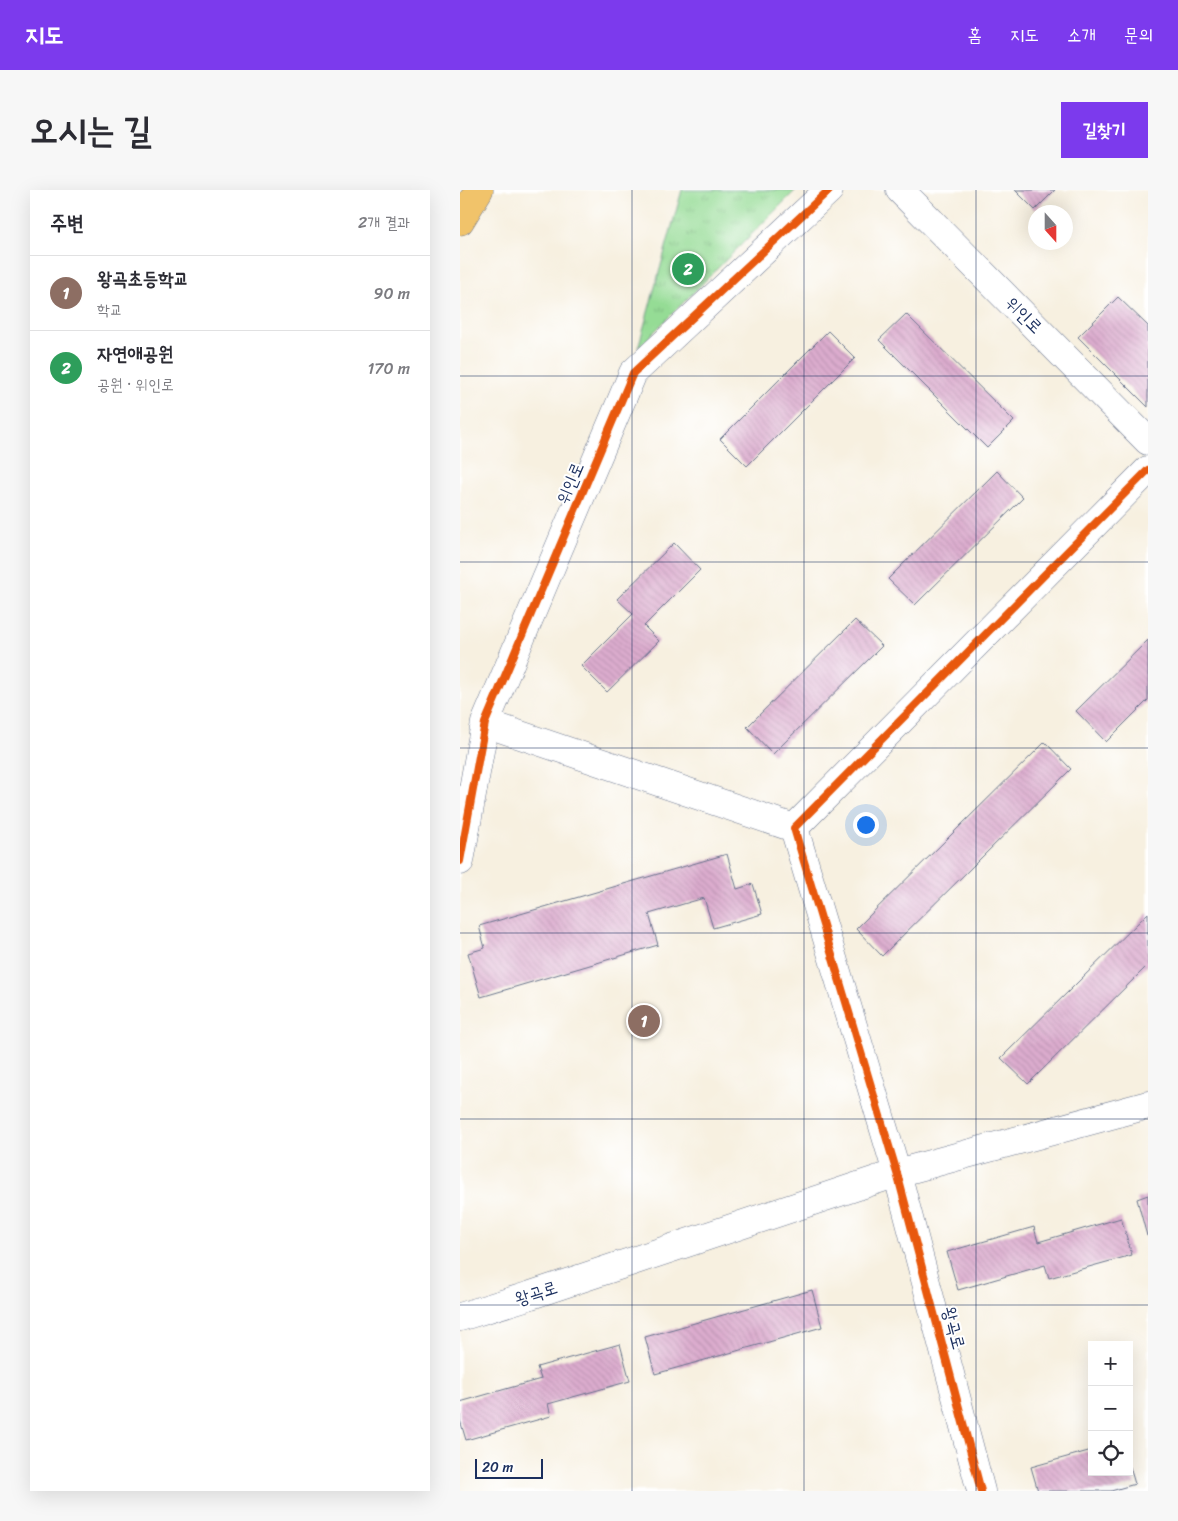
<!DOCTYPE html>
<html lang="ko">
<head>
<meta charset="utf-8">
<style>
  body { margin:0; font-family:Sriracha,"Poor Story",sans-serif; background:#f7f7f7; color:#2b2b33 }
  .controls { position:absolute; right:15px; bottom:15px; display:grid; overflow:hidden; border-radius:0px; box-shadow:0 5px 20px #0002 }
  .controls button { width:45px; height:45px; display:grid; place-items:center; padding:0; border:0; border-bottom:1px solid #e1e1e2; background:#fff; color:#2b2b33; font:25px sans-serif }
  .compass { position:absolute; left:568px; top:15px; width:45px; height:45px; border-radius:50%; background:#fff; box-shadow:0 5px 20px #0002; rotate:159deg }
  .scale { position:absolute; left:15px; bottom:12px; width:68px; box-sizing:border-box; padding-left:5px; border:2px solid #1b2f5e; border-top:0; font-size:14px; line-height:18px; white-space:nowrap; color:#1b2f5e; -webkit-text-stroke:4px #fff; paint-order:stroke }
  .you { position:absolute; left:405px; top:634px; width:18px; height:18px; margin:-12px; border:4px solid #fff; border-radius:50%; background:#1a73e8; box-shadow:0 0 0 8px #1a73e833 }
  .badge { display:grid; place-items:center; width:32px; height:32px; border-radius:50%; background:#7c3aed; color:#fff; font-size:16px; font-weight:700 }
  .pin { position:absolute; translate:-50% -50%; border:2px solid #fff; box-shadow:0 1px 5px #0006 }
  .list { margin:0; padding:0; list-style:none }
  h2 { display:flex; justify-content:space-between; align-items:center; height:65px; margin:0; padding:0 20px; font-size:21px }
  h2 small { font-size:16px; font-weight:400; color:#7c7c81 }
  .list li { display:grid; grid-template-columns:32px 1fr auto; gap:15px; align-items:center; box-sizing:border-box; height:75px; padding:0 20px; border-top:1px solid #e1e1e2 }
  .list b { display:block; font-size:19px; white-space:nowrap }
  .list p { margin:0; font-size:16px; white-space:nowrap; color:#7c7c81 }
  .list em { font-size:16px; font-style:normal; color:#7c7c81 }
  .icon { flex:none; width:28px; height:28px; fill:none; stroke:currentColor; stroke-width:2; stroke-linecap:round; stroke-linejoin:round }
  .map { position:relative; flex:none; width:688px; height:1301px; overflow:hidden; border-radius:0px }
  header { display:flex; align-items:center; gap:30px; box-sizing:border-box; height:70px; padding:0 25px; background:#7c3aed; color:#fff }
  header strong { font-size:24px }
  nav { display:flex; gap:28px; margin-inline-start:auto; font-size:18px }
  .intro { display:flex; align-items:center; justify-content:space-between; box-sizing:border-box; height:120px; padding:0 30px }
  h1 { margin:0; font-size:35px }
  .button { padding:12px 22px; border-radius:0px; background:#7c3aed; color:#fff; font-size:18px; font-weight:700 }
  main { display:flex; gap:30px; padding:0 30px }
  aside { flex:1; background:#fff; border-radius:0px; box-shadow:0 5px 20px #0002 }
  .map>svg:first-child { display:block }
  .park { fill:url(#park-tufts); stroke:#58867a }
  .building { fill:url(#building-back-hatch) }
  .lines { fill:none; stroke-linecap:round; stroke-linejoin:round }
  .minor-casing { stroke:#68738c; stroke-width:29 }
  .highway-casing { stroke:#68738c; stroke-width:29 }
  .minor { stroke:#fff; stroke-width:28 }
  .highway { stroke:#f1c36a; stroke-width:28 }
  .cycleway-casing { stroke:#fff; stroke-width:11 }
  .cycleway { stroke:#e8590c; stroke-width:8 }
  .grid { fill:none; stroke:#1b2f5e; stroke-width:1; stroke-opacity:0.55 }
  .labels { text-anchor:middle; stroke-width:4; stroke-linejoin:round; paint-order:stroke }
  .street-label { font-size:18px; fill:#1b2f5e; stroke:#fff }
</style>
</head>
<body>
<header>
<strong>지도</strong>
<nav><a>홈</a><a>지도</a><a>소개</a><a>문의</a></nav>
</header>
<div class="intro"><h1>오시는 길</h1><a class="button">길찾기</a></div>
<main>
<aside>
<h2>주변<small>2개 결과</small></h2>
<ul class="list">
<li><span class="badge" style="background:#8d6e63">1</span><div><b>왕곡초등학교</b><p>학교</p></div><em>90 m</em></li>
<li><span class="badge" style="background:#2e9e5b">2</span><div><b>자연애공원</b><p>공원 · 위인로</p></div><em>170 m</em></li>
</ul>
</aside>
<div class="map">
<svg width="688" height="1301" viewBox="0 0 688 1301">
  <defs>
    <pattern id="park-tufts" width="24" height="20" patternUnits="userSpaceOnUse" patternTransform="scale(1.25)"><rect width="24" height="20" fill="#95dc95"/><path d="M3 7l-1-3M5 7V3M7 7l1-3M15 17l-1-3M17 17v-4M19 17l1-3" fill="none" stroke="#80bd83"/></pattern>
    <pattern id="building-back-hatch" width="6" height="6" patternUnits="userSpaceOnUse" patternTransform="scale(1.25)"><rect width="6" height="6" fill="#dcacce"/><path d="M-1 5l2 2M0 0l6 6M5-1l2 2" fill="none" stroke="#bc94b3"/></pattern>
  </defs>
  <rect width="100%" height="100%" fill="#fff"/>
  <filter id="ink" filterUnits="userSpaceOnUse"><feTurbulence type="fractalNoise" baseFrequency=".02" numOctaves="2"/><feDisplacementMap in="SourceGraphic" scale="10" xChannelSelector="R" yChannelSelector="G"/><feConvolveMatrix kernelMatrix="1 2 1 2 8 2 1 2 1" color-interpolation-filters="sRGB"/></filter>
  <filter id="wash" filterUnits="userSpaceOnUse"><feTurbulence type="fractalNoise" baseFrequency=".0096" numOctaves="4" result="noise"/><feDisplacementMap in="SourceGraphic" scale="20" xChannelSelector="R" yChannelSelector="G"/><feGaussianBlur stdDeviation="1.12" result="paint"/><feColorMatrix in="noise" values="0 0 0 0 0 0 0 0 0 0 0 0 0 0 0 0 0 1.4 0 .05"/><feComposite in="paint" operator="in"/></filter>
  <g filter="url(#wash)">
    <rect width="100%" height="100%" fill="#f7f0e0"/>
    <path class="park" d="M222,0H336L178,158Z"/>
    <g id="blocks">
      <path class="building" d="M555,0H595L575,20Z
        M658,107L688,136V217L618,147Z
        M446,124L554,231L527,258L419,150Z
        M368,141L395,168L287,276L260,249Z
        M537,281L563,308L455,415L428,389Z
        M214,353L240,380L184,436L199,451L147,502L121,476L173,424L157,409Z
        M395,430L422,456L313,564L287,537Z
        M688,450V510L646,552L616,521Z
        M585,552L611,579L422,766L396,739Z
        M267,664L277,699L293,694L302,724L253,738L244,708L189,724L198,755L21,807L8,763L25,758L19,736Z
        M688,723V775L568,894L541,868Z
        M688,1005V1046H687L677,1009Z
        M661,1028L672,1065L589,1088L585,1075L498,1100L487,1062L574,1037L578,1052Z
        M352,1100L362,1137L195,1184L185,1147Z
        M160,1154L170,1191L88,1214L91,1226L6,1250L0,1230V1212L81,1189L77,1177Z
        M632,1260V1282H669L670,1277L675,1294L651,1301H578L571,1277Z"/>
    </g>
  </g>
  <g filter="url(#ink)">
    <use href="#blocks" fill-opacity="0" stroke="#68738c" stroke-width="1"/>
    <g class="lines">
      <g class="minor-casing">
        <path id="minor" d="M440,0L688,251
          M25,533L334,638
          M0,671L25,533L173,183L369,0
          M0,1127L68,1106L437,983L688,915
          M521,1301L437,983L334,638L688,280"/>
      </g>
      <g class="highway-casing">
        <path id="highway" d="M0,31L19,0"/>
      </g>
      <use href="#minor" class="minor"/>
      <use href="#highway" class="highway"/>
      <g class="cycleway-casing">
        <path id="cycleway" d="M0,671L25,533L173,183L369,0
          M521,1301L437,983L334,638L688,280"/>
      </g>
      <use href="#cycleway" class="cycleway"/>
    </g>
  </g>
  <path class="grid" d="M172,0V1301M344,0V1301M516,0V1301M0,186H688M0,372H688M0,558H688M0,743H688M0,929H688M0,1115H688"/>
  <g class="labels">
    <g class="street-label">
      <text transform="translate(564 125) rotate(45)" y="6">위인로</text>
      <text transform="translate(110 293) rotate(-67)" y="6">위인로</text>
      <text transform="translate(76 1103) rotate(-18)" y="6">왕곡로</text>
      <text transform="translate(494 1138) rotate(75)" y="6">왕곡로</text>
    </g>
  </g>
</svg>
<div class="controls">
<button>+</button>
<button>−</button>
<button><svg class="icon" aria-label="locate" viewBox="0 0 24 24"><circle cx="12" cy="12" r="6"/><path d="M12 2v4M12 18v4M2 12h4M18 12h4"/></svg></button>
</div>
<svg class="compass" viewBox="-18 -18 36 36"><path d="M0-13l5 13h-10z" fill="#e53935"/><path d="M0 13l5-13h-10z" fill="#7c7c81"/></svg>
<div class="scale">20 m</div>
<div class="you"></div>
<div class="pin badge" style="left:184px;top:831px;background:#8d6e63">1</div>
<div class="pin badge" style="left:228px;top:79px;background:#2e9e5b">2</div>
</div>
</main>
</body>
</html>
